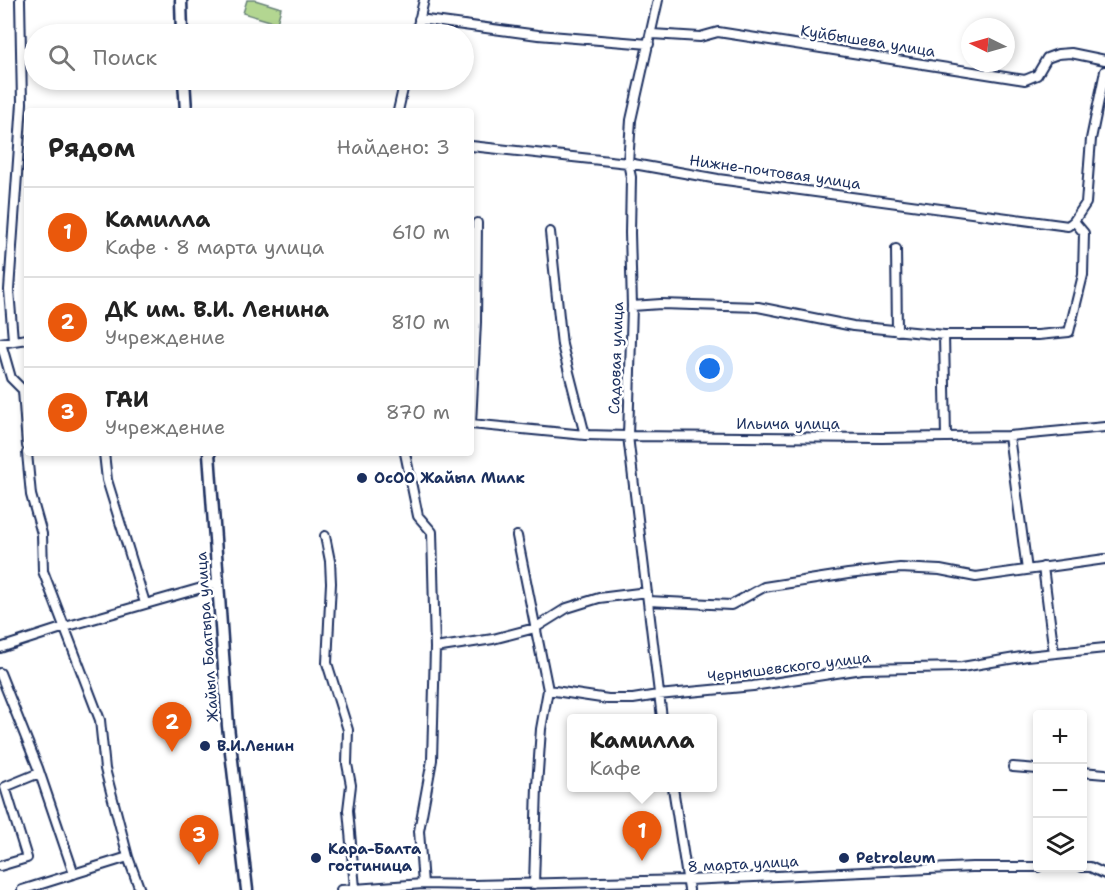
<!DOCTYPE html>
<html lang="ru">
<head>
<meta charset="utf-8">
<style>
  body { margin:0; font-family:"Shantell Sans",sans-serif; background:#f2f2f2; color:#222 }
  .controls { position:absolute; right:18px; bottom:18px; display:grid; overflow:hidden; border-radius:6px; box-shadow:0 3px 9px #0003 }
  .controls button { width:54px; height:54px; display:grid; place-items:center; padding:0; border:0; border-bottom:2px solid #e0e0e0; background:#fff; color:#222; font:30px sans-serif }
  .compass { position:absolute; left:961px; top:18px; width:54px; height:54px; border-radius:50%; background:#fff; box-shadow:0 3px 9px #0003; rotate:275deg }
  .you { position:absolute; left:710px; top:369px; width:21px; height:21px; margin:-15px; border:4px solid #fff; border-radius:50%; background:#1a73e8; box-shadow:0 0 0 9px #1a73e833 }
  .badge { display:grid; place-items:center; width:39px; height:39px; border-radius:50%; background:#ea580c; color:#fff; font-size:20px; font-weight:700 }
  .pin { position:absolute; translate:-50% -50px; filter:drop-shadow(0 2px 3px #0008) }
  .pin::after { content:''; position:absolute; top:32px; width:21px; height:18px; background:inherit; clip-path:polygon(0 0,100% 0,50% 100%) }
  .popup { position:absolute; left:567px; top:714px; width:150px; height:78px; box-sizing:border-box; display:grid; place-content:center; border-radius:6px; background:#fff; filter:drop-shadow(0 2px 4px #0005); font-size:20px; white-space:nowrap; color:#767676 }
  .popup b { font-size:22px; color:#222 }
  .popup::after { content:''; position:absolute; left:50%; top:100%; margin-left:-12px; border:12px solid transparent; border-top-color:#fff }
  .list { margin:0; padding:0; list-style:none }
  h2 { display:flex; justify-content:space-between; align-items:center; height:78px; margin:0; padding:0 24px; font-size:26px }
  h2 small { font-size:20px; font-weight:400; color:#767676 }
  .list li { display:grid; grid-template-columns:39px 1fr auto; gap:18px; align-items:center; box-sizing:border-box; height:90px; padding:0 24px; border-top:2px solid #e0e0e0 }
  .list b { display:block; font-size:22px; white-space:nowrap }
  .list p { margin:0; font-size:20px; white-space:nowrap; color:#767676 }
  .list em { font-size:20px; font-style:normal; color:#767676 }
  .icon { flex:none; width:33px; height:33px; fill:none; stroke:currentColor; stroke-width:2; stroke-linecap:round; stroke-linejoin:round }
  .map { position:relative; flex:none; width:1105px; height:890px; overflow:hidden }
  .search { position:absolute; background:#fff; box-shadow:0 3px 9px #0003; left:24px; top:24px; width:450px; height:66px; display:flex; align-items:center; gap:15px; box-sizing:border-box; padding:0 21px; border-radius:33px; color:#767676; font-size:22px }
  .panel { position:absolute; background:#fff; box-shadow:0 3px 9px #0003; left:24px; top:108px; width:450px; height:348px; border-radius:6px }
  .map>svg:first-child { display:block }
  .green { fill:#b3d691; stroke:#678278; stroke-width:1.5 }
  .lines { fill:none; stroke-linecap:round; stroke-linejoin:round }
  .minor-casing { stroke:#1b2f5e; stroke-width:12 }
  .highway-casing { stroke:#1b2f5e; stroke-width:15 }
  .minor { stroke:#fff; stroke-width:8 }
  .highway { stroke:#fff; stroke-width:10 }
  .poi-dot { fill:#1b2f5e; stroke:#fff; stroke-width:2 }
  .labels { text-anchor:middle; stroke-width:5; stroke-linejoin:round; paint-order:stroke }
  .street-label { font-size:15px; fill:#1b2f5e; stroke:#fff }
  .poi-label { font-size:15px; font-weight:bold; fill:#1b2f5e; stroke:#fff; text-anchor:start }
</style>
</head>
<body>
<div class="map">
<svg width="1105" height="890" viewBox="0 0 1105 890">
  <rect width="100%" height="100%" fill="#fff"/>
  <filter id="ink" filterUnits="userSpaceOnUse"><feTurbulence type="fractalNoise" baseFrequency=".0167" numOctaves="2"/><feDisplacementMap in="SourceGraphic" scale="12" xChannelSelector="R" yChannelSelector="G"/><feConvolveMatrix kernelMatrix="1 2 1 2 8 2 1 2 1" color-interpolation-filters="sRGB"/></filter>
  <g filter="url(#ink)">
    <path class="green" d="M247,0H255L281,8L277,23L243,13Z"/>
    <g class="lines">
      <g class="minor-casing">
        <path id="minor" d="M658,0L631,120L628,163L631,177L630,233L632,306L628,436L662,718
          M419,19L538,35L649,44
          M416,34L424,0
          M652,34L700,37L718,32L1025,80L1037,75L1047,58L1058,54L1071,53L1105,60
          M398,111L405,80
          M471,146L628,163L718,179L1068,226L1074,221L1086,203L1091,139L1105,71
          M550,232L562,345L585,435
          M896,249L897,331
          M632,306L661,304L758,307L853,326L944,335H1038L1069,332L1083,275L1084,233L1074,221
          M944,335L946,437
          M13,340L9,290L22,103L20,0
          M0,343L27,339
          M1,343L11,378L23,390L27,446
          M471,424L585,435L628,436L882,438L1009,436L1105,427
          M471,424L476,322L477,223
          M1009,436L1027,570
          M27,453L31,495L42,534L43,571L100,720L105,769L128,857L140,890
          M104,453L107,480L145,603
          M405,453L418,516L432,532L435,648L432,760L419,831L423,884
          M325,536L330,561L331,583L327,663L348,730L347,764L351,785L348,810L355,888
          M517,536L548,690L541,729L537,786L534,884
          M1043,567L1054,653
          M648,601L731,605L764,587L848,574L900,568L940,570L976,577L1105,559
          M0,648L65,627L219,583
          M435,648L493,639L535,628L567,608L599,598L647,592
          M0,673L38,768L74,874
          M548,690L608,699H633L658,695L753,686L862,669L962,667L1027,656L1105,648
          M1013,767L1038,769
          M1082,772L1105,774
          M673,788L689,890
          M0,866L27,858L5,787L39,773
          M1082,867H1090L1105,874
          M22,890L128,857
          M341,890L423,884L474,885L688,880L972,867H1038"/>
      </g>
      <g class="highway-casing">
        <path id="highway" d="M181,0L182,34
          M184,80L186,111
          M209,453L228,726L247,890"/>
      </g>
      <use href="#minor" class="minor"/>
      <use href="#highway" class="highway"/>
    </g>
  </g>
  <g class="poi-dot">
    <circle cx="362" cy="478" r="6"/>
    <circle cx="205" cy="746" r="6"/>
    <circle cx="316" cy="858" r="6"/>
    <circle cx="844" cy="858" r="6"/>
  </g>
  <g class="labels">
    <g class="street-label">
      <text transform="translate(868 41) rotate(9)" y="5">Куйбышева улица</text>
      <text transform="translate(775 172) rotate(8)" y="5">Нижне-почтовая улица</text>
      <text transform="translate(616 358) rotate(-88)" y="5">Садовая улица</text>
      <text x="788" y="429">Ильича улица</text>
      <text transform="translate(207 637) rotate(-94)" y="5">Жайыл Баатыра улица</text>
      <text transform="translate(789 667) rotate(-7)" y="5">Чернышевского улица</text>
      <text transform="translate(743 864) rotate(-3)" y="5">8 марта улица</text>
    </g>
    <g class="poi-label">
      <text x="374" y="483">ОсОО Жайыл Милк</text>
      <text x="217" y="751">В.И.Ленин</text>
      <text x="328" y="854">Кара-Балта<tspan x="328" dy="17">гостиница</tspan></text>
      <text x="856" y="863">Petroleum</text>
    </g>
  </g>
</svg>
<div class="controls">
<button>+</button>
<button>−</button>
<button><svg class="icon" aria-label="layers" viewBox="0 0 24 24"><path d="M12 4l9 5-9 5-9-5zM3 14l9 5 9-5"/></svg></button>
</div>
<svg class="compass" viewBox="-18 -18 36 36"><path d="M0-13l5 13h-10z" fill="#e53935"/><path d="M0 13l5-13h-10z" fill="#767676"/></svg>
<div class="you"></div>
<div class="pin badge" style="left:642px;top:861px">1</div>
<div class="popup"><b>Камилла</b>Кафе</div>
<div class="pin badge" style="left:172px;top:752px">2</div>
<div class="pin badge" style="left:199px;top:865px">3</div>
<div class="search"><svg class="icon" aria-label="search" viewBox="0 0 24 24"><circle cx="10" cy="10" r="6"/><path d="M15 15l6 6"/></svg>Поиск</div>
<section class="panel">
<h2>Рядом<small>Найдено: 3</small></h2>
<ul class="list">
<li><span class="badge">1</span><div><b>Камилла</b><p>Кафе · 8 марта улица</p></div><em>610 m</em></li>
<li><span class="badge">2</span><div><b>ДК им. В.И. Ленина</b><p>Учреждение</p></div><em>810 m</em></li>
<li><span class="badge">3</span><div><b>ГАИ</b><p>Учреждение</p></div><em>870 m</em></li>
</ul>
</section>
</div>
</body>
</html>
